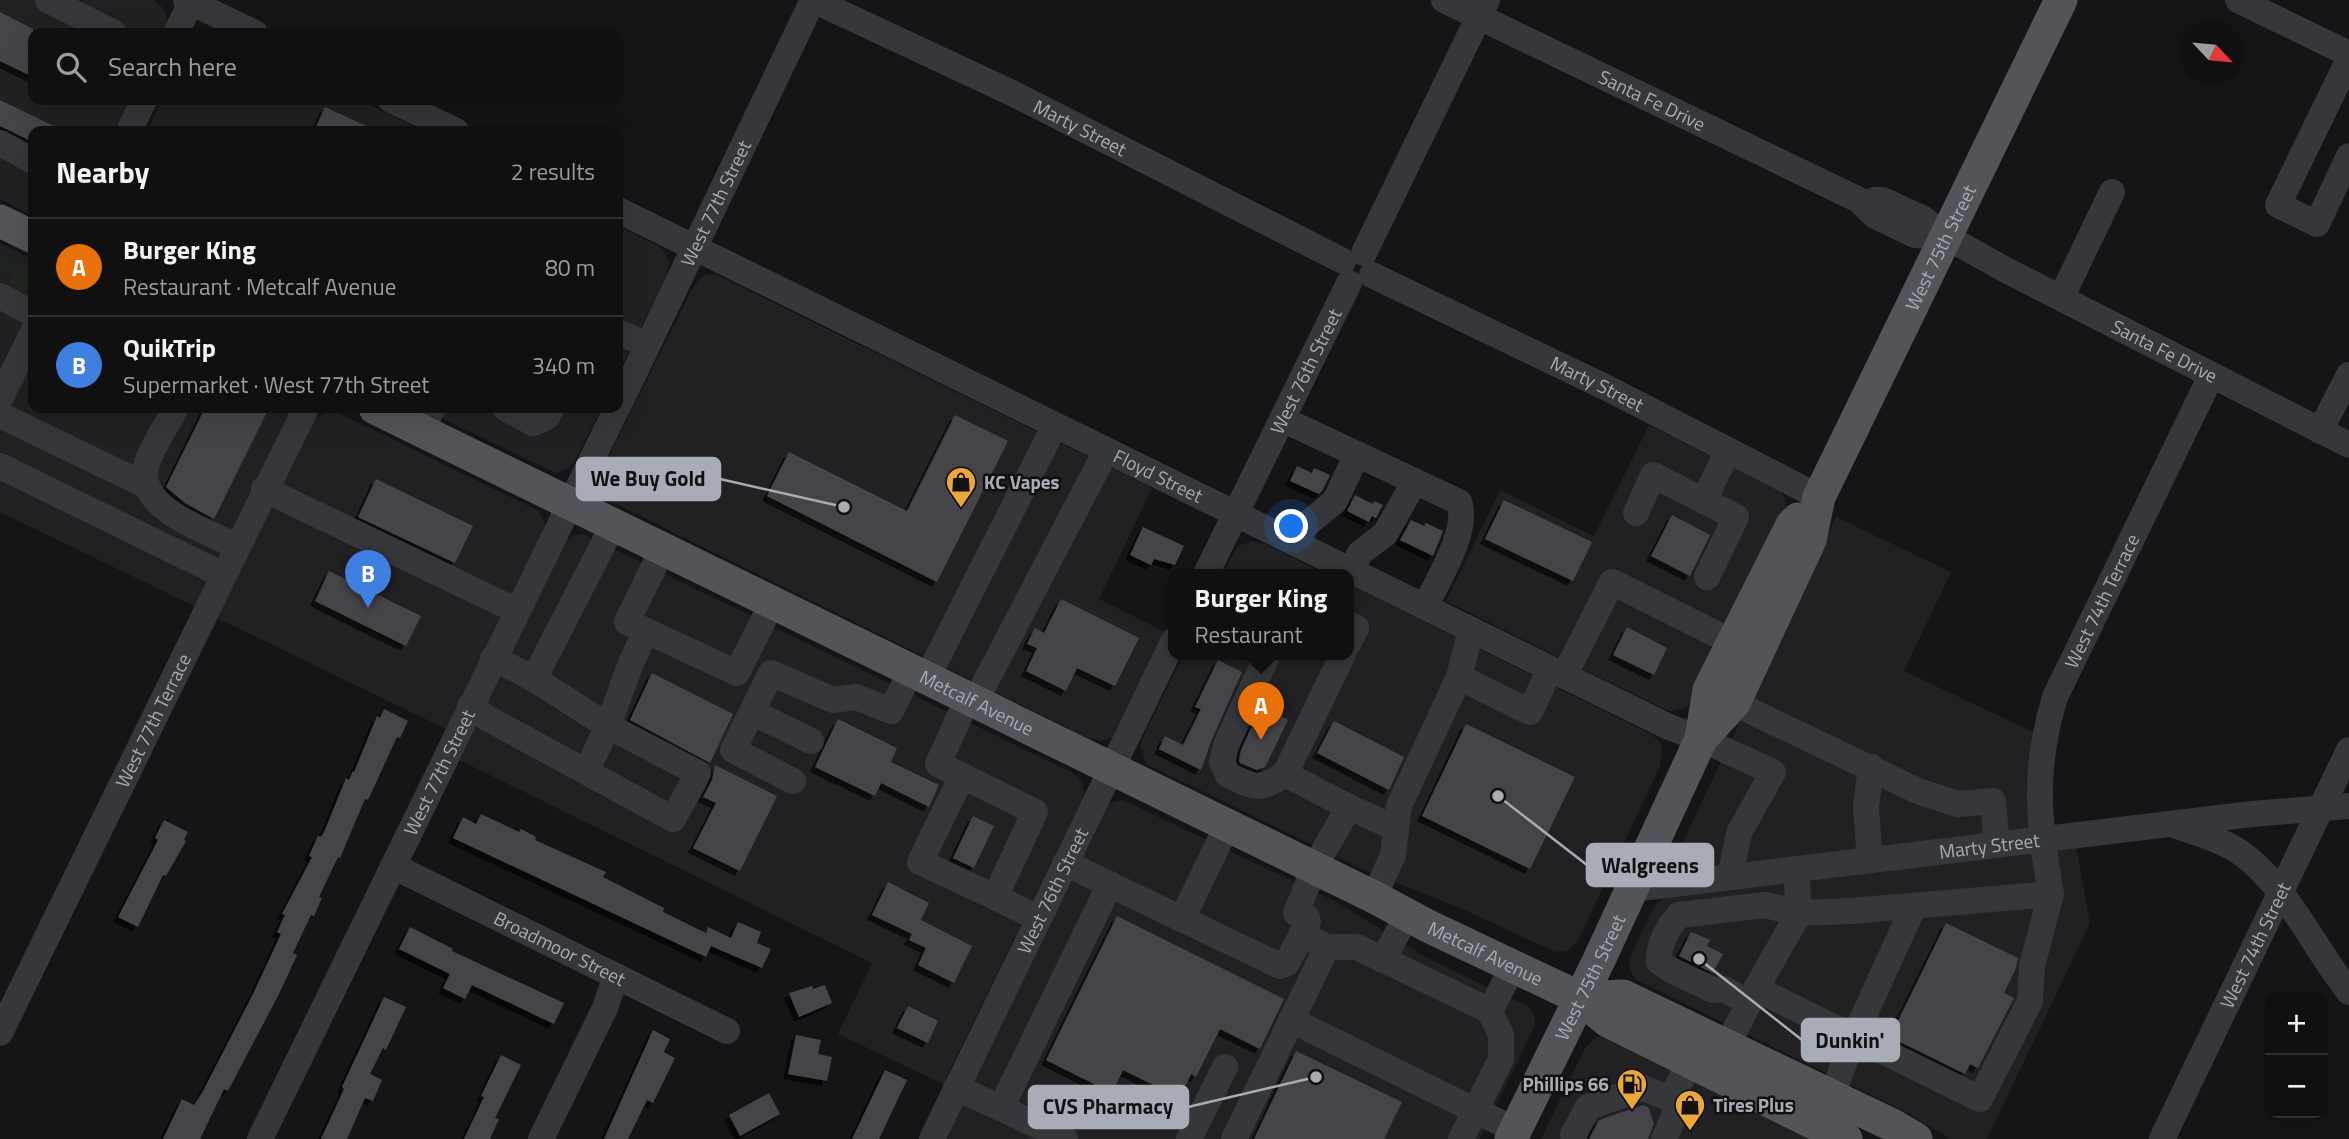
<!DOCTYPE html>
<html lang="en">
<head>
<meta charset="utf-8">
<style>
  body { margin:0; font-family:"Titillium Web",sans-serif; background:#1e1e1f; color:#f1f3f6 }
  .controls { position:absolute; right:21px; bottom:21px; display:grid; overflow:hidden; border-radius:14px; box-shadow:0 7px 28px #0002 }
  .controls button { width:63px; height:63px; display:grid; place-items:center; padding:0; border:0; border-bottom:2px solid #303031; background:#101011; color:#f1f3f6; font:35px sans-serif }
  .compass { position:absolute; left:2181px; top:21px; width:63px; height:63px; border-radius:50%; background:#101011; box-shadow:0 7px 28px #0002; rotate:116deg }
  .you { position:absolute; left:1292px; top:527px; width:24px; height:24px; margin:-18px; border:5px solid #fff; border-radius:50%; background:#1a73e8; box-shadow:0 0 0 10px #1a73e833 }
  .badge { display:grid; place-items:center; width:46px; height:46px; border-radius:50%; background:#1a73e8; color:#fff; font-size:23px; font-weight:700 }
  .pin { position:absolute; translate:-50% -58px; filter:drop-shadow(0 2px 4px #0008) }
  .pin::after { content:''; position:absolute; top:37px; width:24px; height:21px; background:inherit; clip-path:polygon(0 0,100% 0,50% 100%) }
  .popup { position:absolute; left:1168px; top:569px; width:186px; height:91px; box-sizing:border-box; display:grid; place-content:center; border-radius:14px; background:#101011; filter:drop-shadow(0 2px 5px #0005); font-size:23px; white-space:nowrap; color:#9c9d9f }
  .popup b { font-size:26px; color:#f1f3f6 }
  .popup::after { content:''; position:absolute; left:50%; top:100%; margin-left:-14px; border:14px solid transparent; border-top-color:#101011 }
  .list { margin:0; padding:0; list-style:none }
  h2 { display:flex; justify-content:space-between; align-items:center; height:91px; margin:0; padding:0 28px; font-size:30px }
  h2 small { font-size:23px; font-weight:400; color:#9c9d9f }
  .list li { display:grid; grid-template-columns:46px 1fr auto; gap:21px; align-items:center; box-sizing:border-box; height:98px; padding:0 28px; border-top:2px solid #303031 }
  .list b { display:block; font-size:26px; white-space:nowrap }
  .list p { margin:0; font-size:23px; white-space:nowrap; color:#9c9d9f }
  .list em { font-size:23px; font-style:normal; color:#9c9d9f }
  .icon { flex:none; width:38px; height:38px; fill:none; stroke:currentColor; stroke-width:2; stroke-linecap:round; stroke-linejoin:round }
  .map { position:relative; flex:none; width:2349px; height:1139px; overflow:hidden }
  .search { position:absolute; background:#101011; box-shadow:0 7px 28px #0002; left:28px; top:28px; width:595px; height:77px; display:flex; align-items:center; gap:18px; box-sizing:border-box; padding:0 24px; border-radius:14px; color:#9c9d9f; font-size:26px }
  .panel { position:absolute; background:#101011; box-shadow:0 7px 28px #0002; left:28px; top:126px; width:595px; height:287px; border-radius:14px }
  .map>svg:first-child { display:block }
  .built { fill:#212124 }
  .green { fill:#1f2620 }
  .building { fill:#44454a; filter:url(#shadow) }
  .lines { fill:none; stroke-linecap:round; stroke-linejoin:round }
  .minor { stroke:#36373b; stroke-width:26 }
  .major { stroke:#52545a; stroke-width:33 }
  .labels { text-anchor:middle; stroke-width:5; stroke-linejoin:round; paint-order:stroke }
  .street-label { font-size:19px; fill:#a7acb6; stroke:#101012 }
  .poi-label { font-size:19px; font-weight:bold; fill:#a7acb6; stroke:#101012; text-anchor:start }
  .leader { fill:none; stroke:#a7acb6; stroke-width:2.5 }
  .callout-dot { fill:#a7acb6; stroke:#101012; stroke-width:2.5 }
  .callout { fill:#a7acb6; stroke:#a7acb6; stroke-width:2.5 }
  .callout-label { font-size:21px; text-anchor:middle; font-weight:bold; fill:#111 }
</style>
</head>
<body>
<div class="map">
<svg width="2349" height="1139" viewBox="0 0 2349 1139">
  <defs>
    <filter id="shadow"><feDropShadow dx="-5" dy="5" stdDeviation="0" flood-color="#0009"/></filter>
  </defs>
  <rect width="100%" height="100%" fill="#151517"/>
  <path class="built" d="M0,0H154L164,9L166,15L167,21L163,33H33V100H130L115,131H33V216L0,199Z
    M162,100H359L424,131H147Z
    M618,226L657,245L664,251L669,261L666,276L618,374Z
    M0,243L33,260V300L0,368Z
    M715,274L1152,488L1099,599L1165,632L1111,738L1103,741L1090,739L610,501L604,495L600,479L601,472L693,287L704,275Z
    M33,359V408H294L200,609L0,512V428Z
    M420,408H601L574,463L563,471L556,473Z
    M332,411L339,413L537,510L544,520L545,526L448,730L217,618L313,422L317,416Z
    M1649,425L1780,491L1785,498L1786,505L1784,515L1690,703L1685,708L1672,711L1664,709L1446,601L1500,490L1594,536Z
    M1836,517L1951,572L1904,671L2035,733L2029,830L1680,871L1675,859Z
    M583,534L1073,773L1081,781L1084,792L1082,799L943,1084L838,1034L872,963L457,759L564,543L573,535Z
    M1252,541L1265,544L1325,574H1223L1238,546Z
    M1349,585L1653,735L1662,745L1660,766L1579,939L1567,951L1556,952L1549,949L1458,907L1362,869L1150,766L1145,761L1141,746L1142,739L1184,654H1348Z
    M1123,800L1339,903L1427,958L1529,1007L1534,1015L1535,1025L1480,1139H944L1107,809L1110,803Z
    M2076,845L2090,923L1987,1139H1950L1908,1113L1636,980L1630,971L1629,959L1654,907L1664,897Z
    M1603,1035L1821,1139H1541L1585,1048L1595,1038Z"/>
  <path class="green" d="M0,257L33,273L29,284L23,291L8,287L13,274L0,268Z"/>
  <path class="building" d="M0,12L33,29V77L0,61Z
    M0,100L64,131H33V142L0,126Z
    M325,107L377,131H314Z
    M205,408H269L214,519L185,503L166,487Z
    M955,415L1008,441L937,582L767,496L789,452L907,511Z
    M1297,466L1312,473L1314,468L1330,475L1322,491L1319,494L1290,481Z
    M376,479L473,526L455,563L358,517Z
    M1355,495L1373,504L1374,501L1383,505L1376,518L1372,516L1369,522L1347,511Z
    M1504,500L1592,542L1573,581L1485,539Z
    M1672,515L1710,535L1690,576L1651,556Z
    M1411,520L1424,526L1426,523L1443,531L1433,556L1400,540Z
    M1143,527L1184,546L1175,565L1154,559L1151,565L1130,555Z
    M329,571L421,616L406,646L315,601Z
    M1061,599L1139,638L1115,686L1077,668L1066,691L1026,671L1037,648L1027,644L1035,628L1044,633Z
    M1627,627L1667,648L1654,675L1613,655Z
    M1218,660L1242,672L1212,739L1201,770L1159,749L1165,736L1183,745L1201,709L1195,707Z
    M652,673L733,714L710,763L630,720Z
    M1265,698L1281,706L1277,714L1288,720L1265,767L1257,770L1240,763L1239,760L1241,750Z
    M384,709L408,721L400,738L397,737L368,800L365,799L340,858L338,857L319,897L322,898L314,916L311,915L293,953L297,955L279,994L228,1091L224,1089L200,1139H163L182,1099L194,1105L202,1093L253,994L281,934L277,932L285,915L282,914L312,857L309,856L318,836L321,837L325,830L346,778L349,780L353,771L354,772L377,716L380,718Z
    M838,719L897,748L891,762L939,785L929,807L881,783L875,796L815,767Z
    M1334,721L1404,757L1389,790L1317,753Z
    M1466,724L1575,777L1530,869L1422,816Z
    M715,765L777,796L740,871L693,848L716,803L703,797L712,780Z
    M481,814L519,832L521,829L536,837L535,840L606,872L603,877L664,908L663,912L706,933L708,927L731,938L738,922L761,932L757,943L771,949L762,968L711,946L706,957L453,838L463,817L476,824Z
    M973,816L994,826L974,868L953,858Z
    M164,820L188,832L184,840L186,841L166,876L163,875L138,927L118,917L158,840L155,838Z
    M888,882L929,903L921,920L972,946L954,983L918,965L926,948L909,940L912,934L872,915Z
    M1117,916L1284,999L1260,1049L1220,1029L1196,1077L1191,1074L1180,1098L1123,1070L1112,1093L1046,1060Z
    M1946,923L2018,958L2016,968L2004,993L2014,998L1978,1068L1970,1064L1965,1074L1890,1037Z
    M410,927L453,949L452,951L564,1003L554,1024L472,985L465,999L443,988L450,974L399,949Z
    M1691,932L1710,940L1707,946L1723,954L1713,973L1679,956Z
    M825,985L832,1003L799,1017L789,993L812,986L813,989Z
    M384,997L406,1007L386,1050L383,1048L370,1074L382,1080L373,1101L365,1098L347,1139H321L344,1089L342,1087Z
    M908,1006L938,1021L928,1043L897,1028Z
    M653,1030L670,1039L664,1052L675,1058L653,1103L647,1100L628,1139H604Z
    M796,1035L821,1040L818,1054L832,1057L827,1081L788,1074Z
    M1296,1051L1402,1102L1384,1139H1254Z
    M501,1055L521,1065L495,1118L499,1119L490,1139H464L484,1097L481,1096Z
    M885,1070L907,1080L879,1139H852Z
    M769,1093L780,1114L740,1136L729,1115Z
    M1643,1105L1648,1107L1654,1123L1648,1139H1589L1599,1120Z"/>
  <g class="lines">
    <g class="minor">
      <path d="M48,0L114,33"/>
      <path d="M186,0L255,33"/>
      <path id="s1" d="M813,0L1012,93L1343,261"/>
      <path id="s2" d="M1444,0L1859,200L1875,216L1915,235L1945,236"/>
      <path d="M2238,0L2349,54"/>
      <path d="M176,33L192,0"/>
      <path d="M2349,59L2278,205L2317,224L2349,156"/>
      <path d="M391,100L456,131"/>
      <path d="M129,131L144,100"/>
      <path d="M0,143L33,161"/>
      <path id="s3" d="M1874,200H1883L1924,219L1945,236L2004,269L2349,445"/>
      <path id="s4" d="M618,210L1669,727L1701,739L1773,772L1739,833L1730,877"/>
      <path d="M1364,253L1487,0"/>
      <path id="s5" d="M1372,275L1609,389L1819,497"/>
      <path d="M0,296L33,314"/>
      <path d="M2061,298L2112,192"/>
      <path d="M618,332L647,345"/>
      <path d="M0,399L33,331"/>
      <path id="s6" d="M618,407L813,0"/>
      <path d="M176,408C167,425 151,448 146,466C135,508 208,532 237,546"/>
      <path d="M505,408L533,423L547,417L552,408"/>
      <path d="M0,415L147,486"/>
      <path d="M1282,419L1459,502C1470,530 1437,581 1425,607"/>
      <path d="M421,430L433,408"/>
      <path d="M2320,431L2349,375"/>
      <path d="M0,466L223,575"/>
      <path d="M264,489L517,611"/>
      <path d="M1704,501L1736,517L1707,577"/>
      <path d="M1636,513L1653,475L1704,501L1728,450"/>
      <path d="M1294,543L1306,525L1335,501L1357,454"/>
      <path d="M663,548L627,622L737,673L772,603"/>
      <path d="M1351,571L1360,553L1385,534L1415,481"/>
      <path id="s7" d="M1206,574L1349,283"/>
      <path d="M1348,624L1356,628L1348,644"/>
      <path d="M1268,654L1226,745L1222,762L1228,775C1254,787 1259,792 1285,774"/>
      <path d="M1343,654L1285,774L1349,807"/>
      <path d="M493,658L534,679L613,525"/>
      <path d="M1564,676L1612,582L1734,643"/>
      <path d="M1459,677L1471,630"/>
      <path d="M927,678L1055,425"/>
      <path d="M534,679L608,726L631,663L646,631"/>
      <path d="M968,698L938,764L1035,812L995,897L1038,918"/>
      <path d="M975,702L1106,451"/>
      <path d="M1734,703L1920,792L1958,804L1993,801L1997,844"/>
      <path d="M470,706L487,718L673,819L698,773L608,726L587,770"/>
      <path d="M752,712L811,741"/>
      <path d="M962,776L920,862L995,897"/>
      <path d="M793,781L733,750L771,673L833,700L856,697L891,711L911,671"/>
      <path d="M2177,826C2199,834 2226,841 2245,856C2290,891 2314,948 2349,992"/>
      <path d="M1870,860L1866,807L1871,767"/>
      <path d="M1065,863L1280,966L1287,963L1308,922L1307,918L1296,913L1314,868L1349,807L1395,828"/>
      <path id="s8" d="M393,866L727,1031"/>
      <path id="s9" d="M1632,889L2252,814L2349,806"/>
      <path id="s10" d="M2051,894C2038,821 2033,769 2055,697L2211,376"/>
      <path d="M1374,897L1393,855L1399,806L1459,677L1530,712L1550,669"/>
      <path d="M1182,919L1227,826"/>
      <path d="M1327,947H1357L1490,1011L1501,1035V1059L1461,1139"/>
      <path d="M1383,960L1407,915"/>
      <path d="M1756,989L1854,1037L1914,906"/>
      <path d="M1749,1003L1724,989L1713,990L1671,970L1659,962C1658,945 1668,927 1679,915L1765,905L1799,913L1796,869"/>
      <path d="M1490,1011L1513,966"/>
      <path d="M1291,1020L1515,1130"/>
      <path id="s11" d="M0,1033L306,408"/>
      <path d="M1727,1046L1756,989L1799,913L1850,911L2051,894L2032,966L2030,1001L1980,1099L1854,1037L1832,1096"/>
      <path d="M956,1088L1001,1108L1110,884"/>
      <path d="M1001,1108L1065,1139"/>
      <path id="s12" d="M260,1139L617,408"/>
      <path d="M541,1139L605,1008L616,976"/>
      <path id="s13" d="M932,1139L1174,640"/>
      <path d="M1189,1139L1225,1067"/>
      <path d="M1234,1139L1327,947L1313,940"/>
      <path d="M1574,1139L1573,1135L1588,1107L1643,1088L1671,1099L1690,1062"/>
      <path d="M1664,1139L1680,1103L1671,1099"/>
      <path id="s14" d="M2162,1139L2349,750"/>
    </g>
    <g class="major">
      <path d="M0,221L33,237"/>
      <path id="s15" d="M375,408L1374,897L1428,926L1580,998L1608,1021L1846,1139"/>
      <path id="s16" d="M1701,739L1734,703L1810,540L1819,497L2061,0"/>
      <path d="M1580,998L1623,996L1894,1126L1916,1139"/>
      <path id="s17" d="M1511,1139L1599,960L1701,739L1709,690L1792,525L1798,519"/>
    </g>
  </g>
  <defs>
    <g id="shop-pin" transform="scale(1.575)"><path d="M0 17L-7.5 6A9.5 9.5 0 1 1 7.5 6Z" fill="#eba839" stroke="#101012"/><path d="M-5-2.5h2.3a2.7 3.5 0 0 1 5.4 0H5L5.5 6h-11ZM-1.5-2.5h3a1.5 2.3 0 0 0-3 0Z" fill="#111"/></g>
    <g id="fuel-pin" transform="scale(1.575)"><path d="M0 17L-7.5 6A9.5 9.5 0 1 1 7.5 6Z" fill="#eba839" stroke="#101012"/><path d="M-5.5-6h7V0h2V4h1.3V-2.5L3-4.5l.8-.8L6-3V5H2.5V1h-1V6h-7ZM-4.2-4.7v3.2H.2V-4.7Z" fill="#111"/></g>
  </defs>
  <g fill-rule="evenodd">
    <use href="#shop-pin" x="961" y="482"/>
    <use href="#fuel-pin" x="1632" y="1084"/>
    <use href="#shop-pin" x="1690" y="1105"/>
  </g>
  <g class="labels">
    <g class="street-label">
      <text dy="7" stroke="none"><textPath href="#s2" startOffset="231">Santa Fe Drive</textPath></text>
      <text dy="7" stroke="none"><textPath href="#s1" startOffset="296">Marty Street</textPath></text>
      <text dy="7" stroke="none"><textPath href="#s6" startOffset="226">West 77th Street</textPath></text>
      <text dy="7" stroke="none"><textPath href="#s16" startOffset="550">West 75th Street</textPath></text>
      <text dy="7" stroke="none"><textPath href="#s3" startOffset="329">Santa Fe Drive</textPath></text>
      <text dy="7" stroke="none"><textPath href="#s7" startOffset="226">West 76th Street</textPath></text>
      <text dy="7" stroke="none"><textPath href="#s5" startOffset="250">Marty Street</textPath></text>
      <text dy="7" stroke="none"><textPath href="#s4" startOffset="602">Floyd Street</textPath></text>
      <text dy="7" stroke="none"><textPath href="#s10" startOffset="306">West 74th Terrace</textPath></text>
      <text dy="7" stroke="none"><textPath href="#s15" startOffset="670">Metcalf Avenue</textPath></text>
      <text dy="7" stroke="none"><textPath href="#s11" startOffset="348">West 77th Terrace</textPath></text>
      <text dy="7" stroke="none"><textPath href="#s12" startOffset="408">West 77th Street</textPath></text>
      <text dy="7" stroke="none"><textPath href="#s9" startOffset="360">Marty Street</textPath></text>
      <text dy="7" stroke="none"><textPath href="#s13" startOffset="276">West 76th Street</textPath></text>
      <text dy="7" stroke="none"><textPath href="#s14" startOffset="215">West 74th Street</textPath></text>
      <text dy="7" stroke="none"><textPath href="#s8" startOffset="186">Broadmoor Street</textPath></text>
      <text dy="7" stroke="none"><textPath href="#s15" startOffset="1237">Metcalf Avenue</textPath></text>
      <text dy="7" stroke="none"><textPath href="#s17" startOffset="180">West 75th Street</textPath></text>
    </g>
    <g class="poi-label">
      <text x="984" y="489">KC Vapes</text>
      <text x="1609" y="1091" text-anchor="end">Phillips 66</text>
      <text x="1713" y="1112">Tires Plus</text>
    </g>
  </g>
  <path class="leader" d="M844 507L720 479M1498 796L1587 865M1699 959L1802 1040M1316 1077L1188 1107"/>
  <g class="callout-dot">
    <circle cx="844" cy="507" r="7"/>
    <circle cx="1498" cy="796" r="7"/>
    <circle cx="1699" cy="959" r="7"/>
    <circle cx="1316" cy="1077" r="7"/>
  </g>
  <g class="callout">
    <rect x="577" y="458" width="143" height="42" rx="7"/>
    <rect x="1587" y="844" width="126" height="42" rx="7"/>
    <rect x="1802" y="1019" width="97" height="42" rx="7"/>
    <rect x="1029" y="1086" width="159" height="42" rx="7"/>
  </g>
  <g class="callout-label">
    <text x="648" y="486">We Buy Gold</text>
    <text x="1650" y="873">Walgreens</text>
    <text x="1850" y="1048">Dunkin'</text>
    <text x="1108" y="1114">CVS Pharmacy</text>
  </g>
</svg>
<div class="controls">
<button>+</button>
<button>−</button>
</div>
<svg class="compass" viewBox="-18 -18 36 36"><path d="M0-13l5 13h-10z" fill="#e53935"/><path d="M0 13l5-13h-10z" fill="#9c9d9f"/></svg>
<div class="you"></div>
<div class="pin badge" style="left:1261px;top:740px;background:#e8710a">A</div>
<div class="popup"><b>Burger King</b>Restaurant</div>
<div class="pin badge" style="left:368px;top:608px;background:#3f7fe0">B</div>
<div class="search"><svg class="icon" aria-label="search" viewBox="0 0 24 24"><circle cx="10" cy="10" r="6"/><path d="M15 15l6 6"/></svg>Search here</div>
<section class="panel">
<h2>Nearby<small>2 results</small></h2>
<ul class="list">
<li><span class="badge" style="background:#e8710a">A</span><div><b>Burger King</b><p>Restaurant · Metcalf Avenue</p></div><em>80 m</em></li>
<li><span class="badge" style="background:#3f7fe0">B</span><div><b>QuikTrip</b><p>Supermarket · West 77th Street</p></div><em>340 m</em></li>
</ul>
</section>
</div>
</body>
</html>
